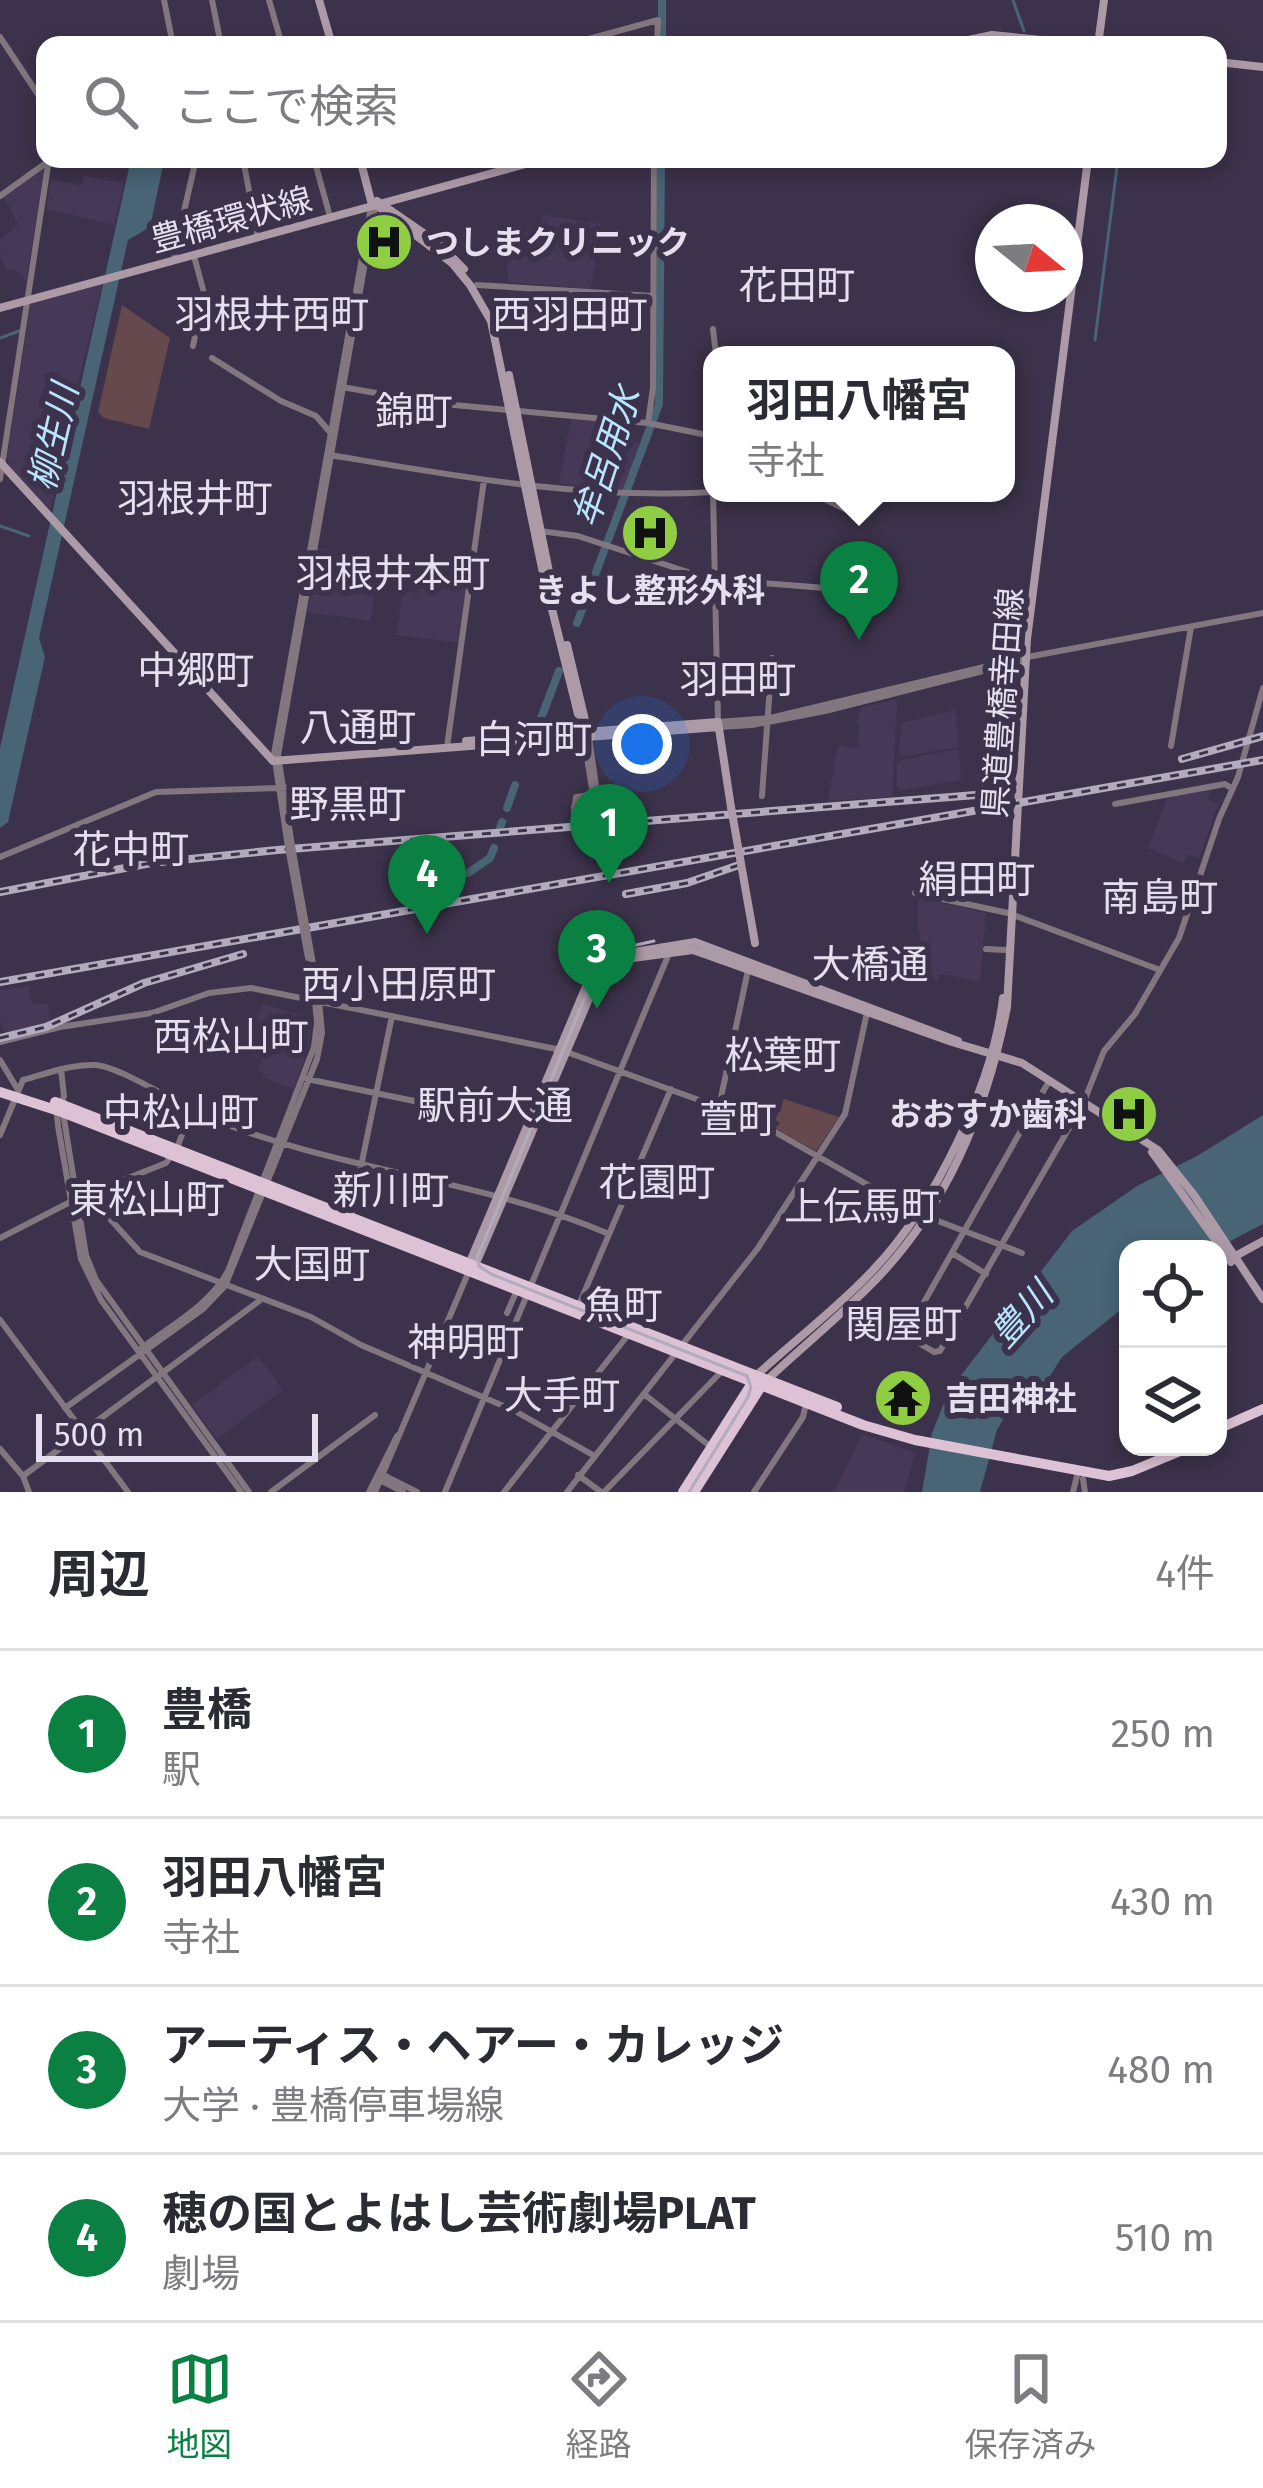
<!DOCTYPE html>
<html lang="ja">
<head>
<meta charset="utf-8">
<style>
  body { margin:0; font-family:"Fira Sans","Noto Sans JP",sans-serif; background:#f7f7f7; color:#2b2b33 }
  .controls { position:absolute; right:36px; bottom:36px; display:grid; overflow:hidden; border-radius:24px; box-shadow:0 6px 18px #0003 }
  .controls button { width:108px; height:108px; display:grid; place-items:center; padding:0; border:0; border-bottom:3px solid #e1e1e2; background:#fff; color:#2b2b33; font:60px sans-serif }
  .compass { position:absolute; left:975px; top:204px; width:108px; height:108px; border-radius:50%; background:#fff; box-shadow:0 6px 18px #0003; rotate:108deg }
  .scale { position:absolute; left:36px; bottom:30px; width:282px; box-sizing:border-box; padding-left:12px; border:6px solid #e5dfef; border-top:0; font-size:33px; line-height:42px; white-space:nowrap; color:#e5dfef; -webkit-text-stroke:9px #3c324b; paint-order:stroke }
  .you { position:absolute; left:642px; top:744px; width:42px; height:42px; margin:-30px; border:9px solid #fff; border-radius:50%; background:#1a73e8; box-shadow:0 0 0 18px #1a73e833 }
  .badge { display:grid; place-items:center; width:78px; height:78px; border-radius:50%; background:#0b8043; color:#fff; font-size:39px; font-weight:700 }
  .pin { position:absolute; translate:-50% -99px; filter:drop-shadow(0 3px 6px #0008) }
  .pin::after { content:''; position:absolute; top:63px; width:42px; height:36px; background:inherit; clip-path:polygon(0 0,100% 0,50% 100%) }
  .popup { position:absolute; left:703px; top:346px; width:312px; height:156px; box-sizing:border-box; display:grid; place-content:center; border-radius:24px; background:#fff; filter:drop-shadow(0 3px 9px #0005); font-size:39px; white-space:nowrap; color:#7c7c81 }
  .popup b { font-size:45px; color:#2b2b33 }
  .popup::after { content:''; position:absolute; left:50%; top:100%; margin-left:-24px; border:24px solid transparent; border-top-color:#fff }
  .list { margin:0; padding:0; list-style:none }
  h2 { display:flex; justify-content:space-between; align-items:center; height:156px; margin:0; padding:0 48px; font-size:51px }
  h2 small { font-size:39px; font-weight:400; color:#7c7c81 }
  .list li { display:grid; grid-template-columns:78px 1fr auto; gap:36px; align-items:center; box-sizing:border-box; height:168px; padding:0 48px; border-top:3px solid #e1e1e2 }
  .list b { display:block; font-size:45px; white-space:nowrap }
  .list p { margin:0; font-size:39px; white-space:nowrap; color:#7c7c81 }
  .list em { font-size:39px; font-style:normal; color:#7c7c81 }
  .icon { flex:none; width:66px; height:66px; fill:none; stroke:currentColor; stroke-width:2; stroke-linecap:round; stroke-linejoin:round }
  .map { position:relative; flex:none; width:1263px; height:1492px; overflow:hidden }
  .search { position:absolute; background:#fff; box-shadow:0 6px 18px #0003; left:36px; right:36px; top:36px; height:132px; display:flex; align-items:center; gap:30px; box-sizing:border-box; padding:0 42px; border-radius:24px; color:#7c7c81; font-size:45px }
  .sheet { height:828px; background:#fff }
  nav { display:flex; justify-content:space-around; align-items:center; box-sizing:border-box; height:168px; border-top:3px solid #e1e1e2; background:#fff; font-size:33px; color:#7c7c81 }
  nav a { display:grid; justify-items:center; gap:6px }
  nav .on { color:#0b8043 }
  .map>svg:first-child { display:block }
  .built { fill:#463958 }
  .green { fill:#66494c }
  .water { fill:#486475 }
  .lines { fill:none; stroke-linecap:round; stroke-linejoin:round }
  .stream { stroke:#486475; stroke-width:3 }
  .river { stroke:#486475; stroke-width:8 }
  .tertiary { stroke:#83777f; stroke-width:6 }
  .secondary { stroke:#ad9aa7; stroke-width:8 }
  .trunk { stroke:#dcc2d4; stroke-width:10 }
  .tram { stroke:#b2abbd; stroke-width:3 }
  .rail-casing { stroke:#b2abbd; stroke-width:8 }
  .rail { stroke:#3c324b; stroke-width:3; stroke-dasharray:9; stroke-linecap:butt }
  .tertiary-bridge { stroke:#83777f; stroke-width:6 }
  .secondary-bridge { stroke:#ad9aa7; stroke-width:8 }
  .labels { text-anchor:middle; stroke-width:12; stroke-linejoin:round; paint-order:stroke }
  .street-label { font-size:33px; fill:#e5dfef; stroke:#3c324b }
  .poi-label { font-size:33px; font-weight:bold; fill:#e5dfef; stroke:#3c324b; text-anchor:start }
  .water-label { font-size:36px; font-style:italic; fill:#b9e5fe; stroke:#3c324b }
  .quarter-label { font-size:39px; fill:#e5dfef; stroke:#3c324b }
</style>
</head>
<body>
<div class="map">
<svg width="1263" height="1492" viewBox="0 0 1263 1492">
  <rect width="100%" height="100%" fill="#3c324b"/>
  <path class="built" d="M44,167L45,169L26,281L13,268L6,270L0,252V240L18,224L3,197Z
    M84,176L124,183L114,225L46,209L51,180L81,185Z
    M543,215L601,224L591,289L508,282L506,234L517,229L538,232Z
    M102,284L75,396L50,510L10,467L7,458L31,303Z
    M571,419L620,423L618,438L640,442L623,489L559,484Z
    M320,548L378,559L371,621L307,612Z
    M422,567L469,578L461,643L397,635L402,591L418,593Z
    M897,699L892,797L828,801L838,746L857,748L859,726L856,724L861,708Z
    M955,710L959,747L899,757L901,723Z
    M959,749L961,780L901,790L897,786V764L901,760Z
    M1211,790L1208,800L1218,804L1199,859L1187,855L1183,863L1148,848L1167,798Z
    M918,897L986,913L980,981L940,974L938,981L926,979L918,927Z
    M29,986L32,1003L48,1004L50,1024L5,1033L0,1020V990Z
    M263,1004L312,1018L309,1046L294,1089L261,1077L263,1073L258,1071L262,1059L240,1052Z
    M258,1356L283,1390L217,1439L192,1405Z
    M862,1434L916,1453L904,1492H834Z"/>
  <path class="green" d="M122,305L170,338L149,429L104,418L98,412Z
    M784,1099L839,1117L816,1151L775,1128L780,1123L775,1120Z"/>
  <path class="water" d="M131,159L164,161L150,227L128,240L39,638L45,657L8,822L0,828V748Z
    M1263,1115V1224L1215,1249H1128V1304L1062,1357L1027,1412L1029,1399L1016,1398L997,1430L980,1492H922L932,1433L949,1391L1072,1231L1137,1186L1197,1156Z"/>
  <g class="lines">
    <path class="stream" d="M1013,0L1024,31
      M0,338L19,331
      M1095,340L1118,159
      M0,526L29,536"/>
    <path class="river" d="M662,45V0
      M577,623L659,404L661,159
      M537,729L559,671
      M507,808L515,785
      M500,828L502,822
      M468,873L490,858L494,848"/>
    <path class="tertiary" d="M164,0L173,45
      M212,0L221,45
      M269,0L282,45
      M0,37L45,105
      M567,45L658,20L657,45
      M243,159L257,233
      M314,159L329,213
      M0,196L46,163
      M174,255L196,159
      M477,285L653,296
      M713,329L716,355
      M193,346L204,293L194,256
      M212,358L281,401L316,416L329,431
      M342,387L433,403L648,423L712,436
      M648,423L653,388L654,159
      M330,455C456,476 584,500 712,492
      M0,479L49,159
      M713,493L718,722L770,718L1022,658L1263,613
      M812,493L851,512
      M540,531L578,536L709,579L838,589
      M719,727L752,725L825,711L1027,660
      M589,737L597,793
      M584,739L593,795
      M1171,746L1191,627
      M447,747L484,480
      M618,791L621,808L574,811L576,797Z
      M762,796L772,658
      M1115,804L1225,784L1231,788
      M574,807L589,804L597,794
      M292,846L278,755L375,206
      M288,847L274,754L371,207
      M0,857L156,792L373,785
      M915,893L1008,913L1160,970
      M986,949L1006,950
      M0,1042L60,1027L152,1013L209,993L251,988L561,1050L754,1120L917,1213L1022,1253
      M0,1060L18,1090
      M61,1069L64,1096L57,1115L58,1126L81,1259L101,1300L241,1492
      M307,1079L453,1109
      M719,1107L748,970
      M63,1113L86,1255L96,1280L249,1492
      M0,1135L23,1080C46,1074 71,1064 95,1065C119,1066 178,1104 203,1115C334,1171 479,1178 609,1234
      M91,1198L140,1252L311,1317L361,1345L513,1410L593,1455
      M78,1202L117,1184
      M351,1215L392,1016
      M0,1238L78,1198L166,1163L177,1148L191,1111
      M952,1253L986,1274
      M852,1303L934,1352L940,1351L1083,1104L1104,1051L1135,1014L1179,938L1219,819L1238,777L1263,688
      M578,1307L671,1089
      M507,1313L517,1290
      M0,1320L128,1492
      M906,1334L1049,1081
      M142,1348C171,1325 210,1305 228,1271L314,1047L317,1022L314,991
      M161,1374L259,1301
      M644,1394L711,1447
      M65,1408L203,1309L225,1286L317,1059L322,1033L319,1001
      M0,1449L23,1476L29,1492
      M383,1475L417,1492
      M578,1475L601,1492
      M23,1476L155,1378
      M1083,1479L1085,1492
      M380,1480L403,1492
      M271,1492L375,1415
      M369,1492L397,1436
      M375,1492L469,1271
      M445,1492L670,951
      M504,1492L628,1335
      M567,1492L758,1248L845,1114L868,1008
      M604,1492L722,1371
      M754,1492L803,1417L806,1403
      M1073,1492L1078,1472"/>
    <path class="secondary" d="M319,0L332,45
      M945,45L992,35L1092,45
      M1098,45L1104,0
      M1218,62L1263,67
      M360,159L371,201L452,263L470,285L491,321L543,573L584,738
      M377,201L438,243L464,269
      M0,308L544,159
      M509,375L554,596
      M0,462L273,761L719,727
      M567,645L589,737
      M466,741L718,722L731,807
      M1152,1152L1231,1262
      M1230,1259L1263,1241
      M469,1264L598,958L695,942L958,1041
      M474,1268L603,966L610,961L693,950L952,1042L1022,1063L1158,1150L1194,1195L1263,1299
      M758,1374C796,1339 839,1307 874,1269C934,1206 993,1085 1003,998
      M767,1380C805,1344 847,1311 883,1272C951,1198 988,1104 1007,1007L1027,639L1088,159"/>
    <path class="trunk" d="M0,1092L62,1112L863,1425L915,1440L1109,1476L1132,1471L1190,1447
      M55,1102L837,1407
      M1218,1429L1263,1409
      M683,1492L756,1377
      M694,1492L762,1385"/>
    <path class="tram" d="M654,941L610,951L601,959L477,1258L479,1266L491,1274L747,1376L751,1387L748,1397L689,1492"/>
    <g class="rail-casing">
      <path id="rail" d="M1182,759L1263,736
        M0,892L151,863L277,850L976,795
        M626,894L687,883L739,865
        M0,982L1263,760
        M0,1038L46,1027L144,983L243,954"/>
    </g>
    <use href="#rail" class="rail"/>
    <path class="tertiary-bridge" d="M292,846L318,992
      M288,847L308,958"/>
    <path class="secondary-bridge" d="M731,807L755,943"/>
  </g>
  <defs>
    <g id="hospital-disc" transform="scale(3)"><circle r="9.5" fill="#8fcd42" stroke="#3c324b"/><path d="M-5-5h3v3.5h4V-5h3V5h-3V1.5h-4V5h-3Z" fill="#111"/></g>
    <g id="temple-disc" transform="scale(3)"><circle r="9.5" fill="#8fcd42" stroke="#3c324b"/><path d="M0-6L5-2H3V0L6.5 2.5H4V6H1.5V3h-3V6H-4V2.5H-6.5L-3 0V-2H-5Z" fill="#111"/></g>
  </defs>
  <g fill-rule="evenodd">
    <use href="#hospital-disc" x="384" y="242"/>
    <use href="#hospital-disc" x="650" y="533"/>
    <use href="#hospital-disc" x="1129" y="1114"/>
    <use href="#temple-disc" x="903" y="1398"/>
  </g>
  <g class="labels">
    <g class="street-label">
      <text transform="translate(231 219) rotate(-15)" y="12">豊橋環状線</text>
      <text transform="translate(1002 703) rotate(-86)" y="12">県道豊橋幸田線</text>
    </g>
    <g class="poi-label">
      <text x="426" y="254">つしまクリニック</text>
      <text x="650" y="602" text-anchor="middle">きよし整形外科</text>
      <text x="1087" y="1126" text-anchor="end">おおすか歯科</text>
      <text x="945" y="1410">吉田神社</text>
    </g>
    <g class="water-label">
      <text transform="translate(53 437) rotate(-77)" y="13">柳生川</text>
      <text transform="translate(606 457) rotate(-72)" y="13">牟呂用水</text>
      <text transform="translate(1021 1314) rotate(-48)" y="13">豊川</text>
    </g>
    <g class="quarter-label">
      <text x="797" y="299">花田町</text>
      <text x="272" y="328">羽根井西町</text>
      <text x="570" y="328">西羽田町</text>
      <text x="414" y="425">錦町</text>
      <text x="195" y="512">羽根井町</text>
      <text x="393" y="587">羽根井本町</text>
      <text x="196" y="684">中郷町</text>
      <text x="738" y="693">羽田町</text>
      <text x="358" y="741">八通町</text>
      <text x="534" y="753">白河町</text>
      <text x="348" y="818">野黒町</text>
      <text x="131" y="863">花中町</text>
      <text x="977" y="893">絹田町</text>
      <text x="1160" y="911">南島町</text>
      <text x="870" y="978">大橋通</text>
      <text x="399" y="998">西小田原町</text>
      <text x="231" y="1050">西松山町</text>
      <text x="783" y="1069">松葉町</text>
      <text x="495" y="1119">駅前大通</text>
      <text x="181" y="1126">中松山町</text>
      <text x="738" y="1133">萱町</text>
      <text x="657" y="1196">花園町</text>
      <text x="391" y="1204">新川町</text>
      <text x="147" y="1213">東松山町</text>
      <text x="862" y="1220">上伝馬町</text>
      <text x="312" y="1278">大国町</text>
      <text x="624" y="1319">魚町</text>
      <text x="904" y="1338">関屋町</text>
      <text x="466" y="1356">神明町</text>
      <text x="562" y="1409">大手町</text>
    </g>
  </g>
</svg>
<div class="controls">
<button><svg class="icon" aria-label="locate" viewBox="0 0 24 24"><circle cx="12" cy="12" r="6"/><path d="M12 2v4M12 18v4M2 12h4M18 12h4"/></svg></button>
<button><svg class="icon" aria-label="layers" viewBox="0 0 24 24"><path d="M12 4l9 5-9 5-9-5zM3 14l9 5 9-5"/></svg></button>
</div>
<svg class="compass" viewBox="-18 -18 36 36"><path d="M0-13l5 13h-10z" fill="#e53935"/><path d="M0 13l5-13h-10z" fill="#7c7c81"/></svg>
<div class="scale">500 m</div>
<div class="you"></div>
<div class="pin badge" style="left:609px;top:883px">1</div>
<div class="pin badge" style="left:859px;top:640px">2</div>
<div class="popup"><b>羽田八幡宮</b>寺社</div>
<div class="pin badge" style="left:597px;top:1009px">3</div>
<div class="pin badge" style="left:427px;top:934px">4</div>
<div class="search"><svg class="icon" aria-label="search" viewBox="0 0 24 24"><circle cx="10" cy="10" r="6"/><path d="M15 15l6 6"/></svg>ここで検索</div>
</div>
<section class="sheet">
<h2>周辺<small>4件</small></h2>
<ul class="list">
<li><span class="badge">1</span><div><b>豊橋</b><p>駅</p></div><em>250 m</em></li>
<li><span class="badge">2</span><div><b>羽田八幡宮</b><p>寺社</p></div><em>430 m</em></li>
<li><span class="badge">3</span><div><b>アーティス・ヘアー・カレッジ</b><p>大学 · 豊橋停車場線</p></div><em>480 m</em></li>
<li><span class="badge">4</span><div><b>穂の国とよはし芸術劇場PLAT</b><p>劇場</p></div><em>510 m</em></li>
</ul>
</section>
<nav>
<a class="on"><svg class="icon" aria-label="map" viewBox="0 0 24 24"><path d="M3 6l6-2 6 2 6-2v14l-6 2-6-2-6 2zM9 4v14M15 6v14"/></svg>地図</a>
<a><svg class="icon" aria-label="directions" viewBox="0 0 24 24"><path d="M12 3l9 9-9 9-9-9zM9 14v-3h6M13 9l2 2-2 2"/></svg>経路</a>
<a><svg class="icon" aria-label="saved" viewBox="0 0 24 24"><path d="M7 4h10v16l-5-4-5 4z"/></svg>保存済み</a>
</nav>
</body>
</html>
